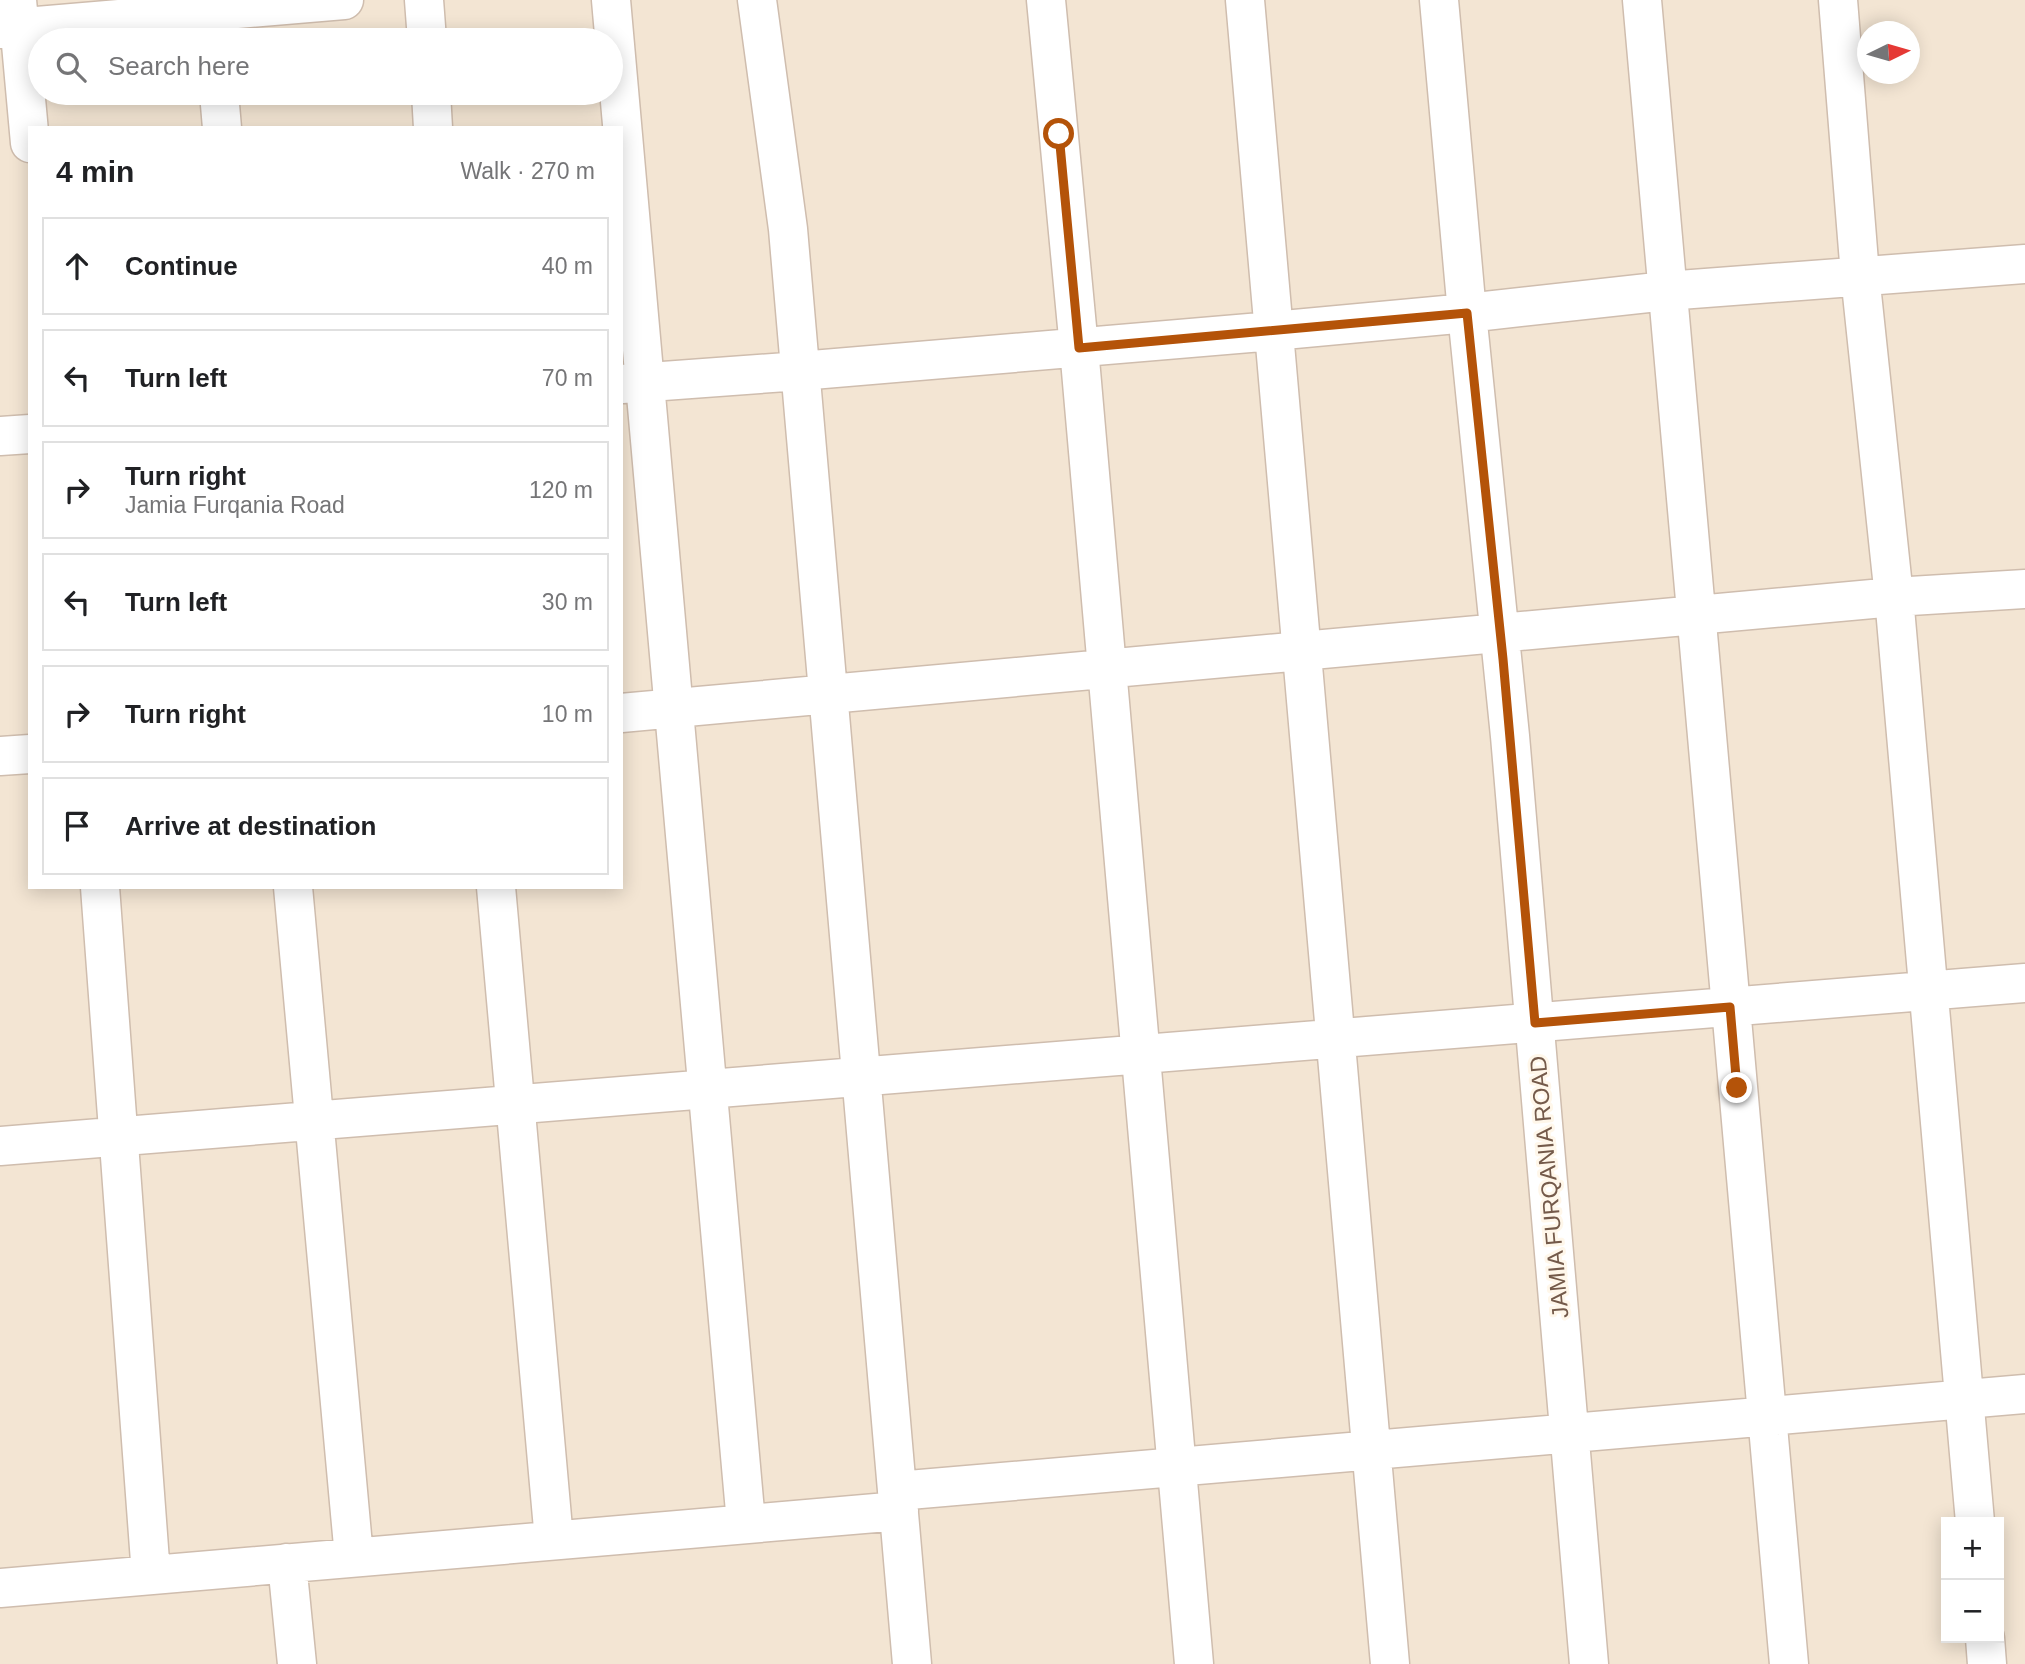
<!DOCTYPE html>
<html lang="en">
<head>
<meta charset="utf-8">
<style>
  body { margin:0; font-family:Arial,sans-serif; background:#f6f6f6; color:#202124 }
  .controls { position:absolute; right:21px; bottom:21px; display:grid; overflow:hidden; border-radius:0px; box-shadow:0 4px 18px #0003 }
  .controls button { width:63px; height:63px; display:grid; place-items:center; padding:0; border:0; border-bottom:2px solid #e0e0e0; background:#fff; color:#202124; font:35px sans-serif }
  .compass { position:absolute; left:1857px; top:21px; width:63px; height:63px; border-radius:50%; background:#fff; box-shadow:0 4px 18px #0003; rotate:85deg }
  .stop { position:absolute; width:21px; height:21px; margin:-16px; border:5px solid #b45309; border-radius:50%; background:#fff }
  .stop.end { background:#b45309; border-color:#fff; box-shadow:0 2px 7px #0008 }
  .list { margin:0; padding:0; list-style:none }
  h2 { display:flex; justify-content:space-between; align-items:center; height:91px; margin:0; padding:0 28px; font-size:30px }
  h2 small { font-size:23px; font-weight:400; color:#757577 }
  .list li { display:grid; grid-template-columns:46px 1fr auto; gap:21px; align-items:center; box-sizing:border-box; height:98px; margin:0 14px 14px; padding:0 14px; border:2px solid #e0e0e0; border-radius:0px }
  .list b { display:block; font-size:26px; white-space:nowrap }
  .list p { margin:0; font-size:23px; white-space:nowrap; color:#757577 }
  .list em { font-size:23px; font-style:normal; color:#757577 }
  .icon { flex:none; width:38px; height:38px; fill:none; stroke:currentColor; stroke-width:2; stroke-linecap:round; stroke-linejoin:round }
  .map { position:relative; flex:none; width:2025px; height:1664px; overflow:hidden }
  .search { position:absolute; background:#fff; box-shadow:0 4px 18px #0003; left:28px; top:28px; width:595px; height:77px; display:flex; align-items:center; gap:18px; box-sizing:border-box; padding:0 24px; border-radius:38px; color:#757577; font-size:26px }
  .panel { position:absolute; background:#fff; box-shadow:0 4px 18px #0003; left:28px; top:126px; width:595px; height:763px; border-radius:0px }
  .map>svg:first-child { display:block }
  .residential { fill:#f3e5d3; fill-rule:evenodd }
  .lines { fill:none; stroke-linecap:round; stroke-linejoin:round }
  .minor-casing { stroke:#cfbdae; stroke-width:41 }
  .minor { stroke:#fff; stroke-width:38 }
  .route { stroke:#b45309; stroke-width:9 }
  .labels { text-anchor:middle; stroke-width:6; stroke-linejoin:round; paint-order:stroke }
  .street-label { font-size:23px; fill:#745a4a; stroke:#fff7ea }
</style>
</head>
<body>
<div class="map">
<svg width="2025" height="1664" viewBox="0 0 2025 1664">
  <rect width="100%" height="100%" fill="#fcf3e4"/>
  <path class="residential" d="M0,0H2025V1664H0ZM1868,32H1910V74H1868ZM40,40H611V93H40ZM30,128H621V887H30ZM1946,1522H1999V1638H1946Z"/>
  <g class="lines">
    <g class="minor-casing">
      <path id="minor" d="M17,0L30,143
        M424,0L427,40
        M611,0L746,1523
        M757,0L788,229L912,1664
        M1046,0L1079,348L1194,1664
        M1245,0L1390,1664
        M1439,0L1467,313L1510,736L1589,1664
        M1642,0L1789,1664
        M1838,0L1860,275L1894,597L1975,1522
        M0,29L344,0
        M219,93L222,128
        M431,93L433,128
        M622,384L800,371L1273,331L1467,313L1666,291L2025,264
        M0,436L30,434
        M621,713L1894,597L2025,589
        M0,756L30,754
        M100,887L151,1575
        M293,887L354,1557
        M496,887L554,1540
        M0,1146L2025,983
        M897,1491L2025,1394
        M287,1563L297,1664
        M0,1588L899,1511
        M1985,1638L1987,1664"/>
    </g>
    <use href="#minor" class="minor"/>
  </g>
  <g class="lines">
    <path class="route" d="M1059,134L1079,348L1467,313L1503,659L1535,1023L1730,1007L1737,1088"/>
  </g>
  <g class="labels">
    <g class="street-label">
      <text transform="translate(1549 1187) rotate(-95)" y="8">JAMIA FURQANIA ROAD</text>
    </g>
  </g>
</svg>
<div class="controls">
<button>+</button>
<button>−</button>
</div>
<svg class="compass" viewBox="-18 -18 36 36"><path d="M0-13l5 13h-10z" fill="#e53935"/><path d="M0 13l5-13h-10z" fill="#757577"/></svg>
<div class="stop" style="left:1059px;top:134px"></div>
<div class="stop end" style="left:1737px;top:1088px"></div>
<div class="search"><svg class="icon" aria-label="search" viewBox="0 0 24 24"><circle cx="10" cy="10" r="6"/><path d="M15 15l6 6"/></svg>Search here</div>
<section class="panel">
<h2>4 min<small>Walk · 270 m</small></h2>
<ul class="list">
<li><svg class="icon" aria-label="ahead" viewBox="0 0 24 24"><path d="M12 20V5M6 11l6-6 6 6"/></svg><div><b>Continue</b></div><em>40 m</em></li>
<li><svg class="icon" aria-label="left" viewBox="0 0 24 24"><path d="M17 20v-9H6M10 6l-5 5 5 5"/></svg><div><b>Turn left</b></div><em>70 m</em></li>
<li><svg class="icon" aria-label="right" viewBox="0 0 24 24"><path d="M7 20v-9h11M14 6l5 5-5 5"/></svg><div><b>Turn right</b><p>Jamia Furqania Road</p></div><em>120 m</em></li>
<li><svg class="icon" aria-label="left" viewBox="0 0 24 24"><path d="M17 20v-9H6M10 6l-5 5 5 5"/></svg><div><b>Turn left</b></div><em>30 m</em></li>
<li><svg class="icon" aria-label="right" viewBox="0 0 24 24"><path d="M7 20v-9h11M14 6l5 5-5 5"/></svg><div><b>Turn right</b></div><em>10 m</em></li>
<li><svg class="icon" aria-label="arrive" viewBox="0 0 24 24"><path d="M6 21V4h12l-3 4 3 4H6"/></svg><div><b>Arrive at destination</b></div></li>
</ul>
</section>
</div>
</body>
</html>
